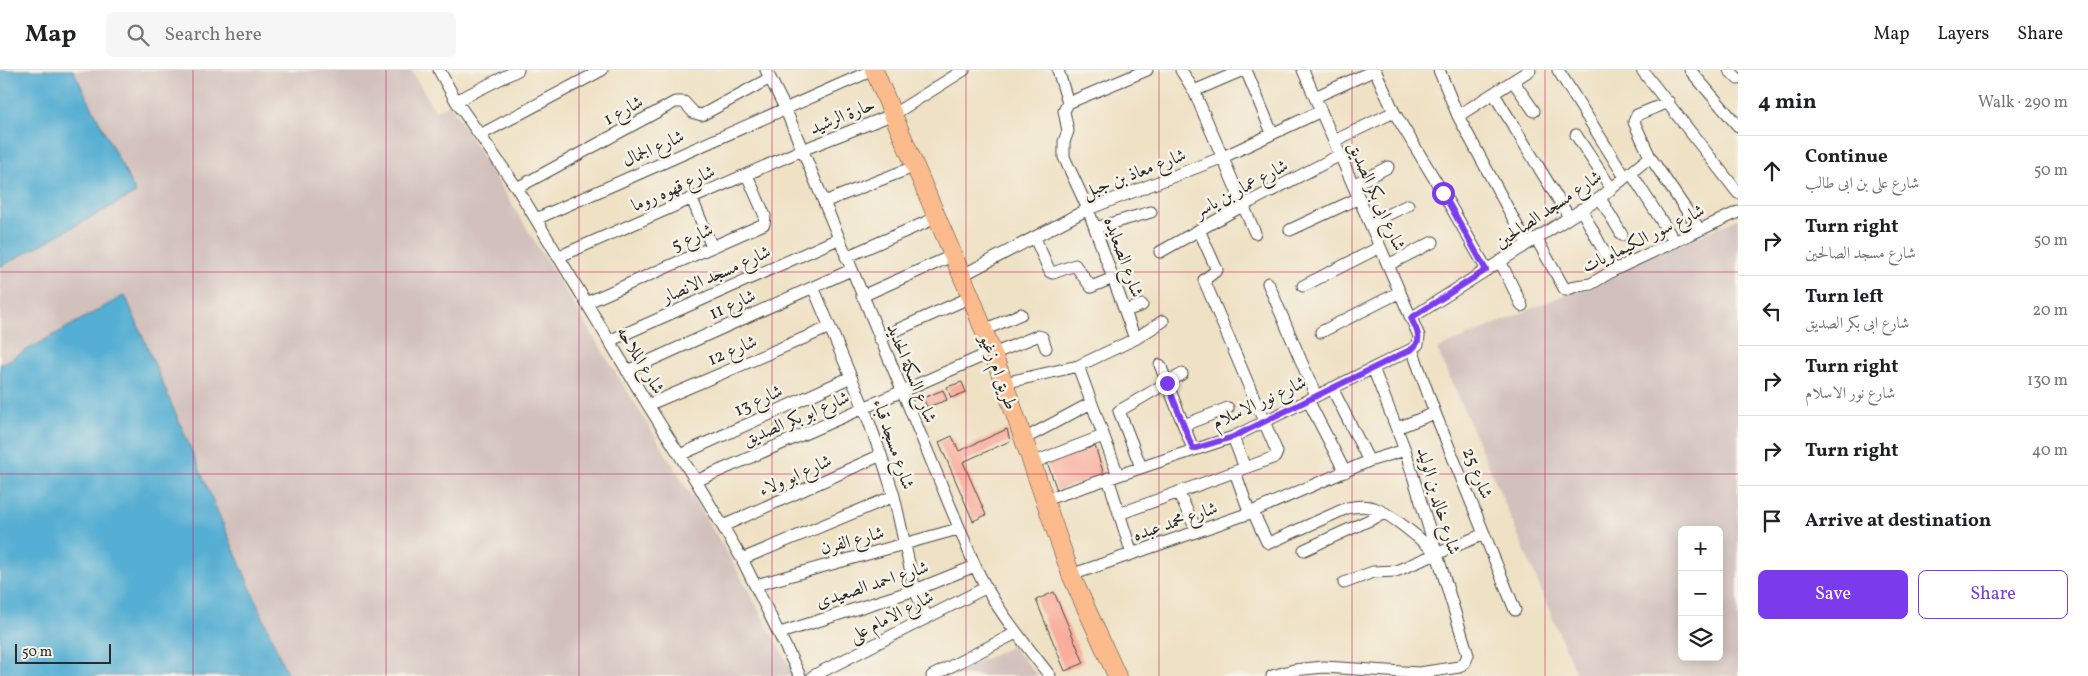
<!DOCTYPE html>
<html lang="en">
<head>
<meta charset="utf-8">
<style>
  body { margin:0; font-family:Vollkorn,Amiri,serif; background:#f6f6f6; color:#202124 }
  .controls { position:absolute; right:15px; bottom:15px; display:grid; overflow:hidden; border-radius:8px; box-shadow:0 2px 12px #0003 }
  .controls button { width:45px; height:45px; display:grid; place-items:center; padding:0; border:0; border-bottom:1px solid #e0e0e0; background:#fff; color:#202124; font:25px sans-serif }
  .scale { position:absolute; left:15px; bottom:12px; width:96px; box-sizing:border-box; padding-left:5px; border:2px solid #2b2b2b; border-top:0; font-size:14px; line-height:18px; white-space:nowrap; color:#2b2b2b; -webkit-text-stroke:4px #f7f3e8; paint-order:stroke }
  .stop { position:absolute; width:15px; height:15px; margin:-11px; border:4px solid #7c3aed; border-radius:50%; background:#fff }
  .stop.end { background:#7c3aed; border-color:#fff; box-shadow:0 1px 5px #0008 }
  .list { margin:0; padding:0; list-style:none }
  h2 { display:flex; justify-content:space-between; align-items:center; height:65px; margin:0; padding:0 20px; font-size:21px }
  h2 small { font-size:16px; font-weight:400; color:#757577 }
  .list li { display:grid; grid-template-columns:32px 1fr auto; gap:15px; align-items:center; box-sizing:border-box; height:70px; padding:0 20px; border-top:1px solid #e0e0e0 }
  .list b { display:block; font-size:19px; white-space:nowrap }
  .list p { margin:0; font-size:16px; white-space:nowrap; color:#757577 }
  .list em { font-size:16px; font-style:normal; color:#757577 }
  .actions { display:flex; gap:10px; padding:15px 20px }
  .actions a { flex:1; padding:11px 0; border:1px solid #7c3aed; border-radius:8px; text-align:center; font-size:18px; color:#7c3aed }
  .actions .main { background:#7c3aed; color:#fff }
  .icon { flex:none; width:28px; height:28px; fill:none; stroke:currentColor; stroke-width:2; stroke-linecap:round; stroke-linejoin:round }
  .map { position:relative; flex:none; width:1738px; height:606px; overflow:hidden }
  header { display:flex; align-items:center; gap:30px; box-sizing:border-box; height:70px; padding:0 25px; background:#fff; border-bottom:1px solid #e0e0e0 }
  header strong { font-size:24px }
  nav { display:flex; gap:28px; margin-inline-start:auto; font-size:18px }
  .search { width:350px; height:45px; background:#f6f6f6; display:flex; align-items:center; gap:12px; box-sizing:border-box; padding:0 18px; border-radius:8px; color:#757577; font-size:19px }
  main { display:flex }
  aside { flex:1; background:#fff }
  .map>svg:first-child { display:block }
  .industrial { fill:#d1c0bc; fill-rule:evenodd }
  .water { fill:#55aed3; stroke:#406c7f }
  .building { fill:#f9ad9d }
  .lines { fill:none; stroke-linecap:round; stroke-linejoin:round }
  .minor-casing { stroke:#484642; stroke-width:13 }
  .primary-casing { stroke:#484642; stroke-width:19 }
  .minor { stroke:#fff; stroke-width:11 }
  .primary { stroke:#fbbb8d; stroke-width:18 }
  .route { stroke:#7c3aed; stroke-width:6 }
  .grid { fill:none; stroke:#c2185b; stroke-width:1; stroke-opacity:0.55 }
  .labels { text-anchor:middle; stroke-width:5; stroke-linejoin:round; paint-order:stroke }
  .street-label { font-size:18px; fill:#2b2b2b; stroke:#f7f3e8 }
</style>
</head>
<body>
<header>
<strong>Map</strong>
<div class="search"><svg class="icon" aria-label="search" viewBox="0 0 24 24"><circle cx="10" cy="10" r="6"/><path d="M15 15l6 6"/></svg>Search here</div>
<nav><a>Map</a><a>Layers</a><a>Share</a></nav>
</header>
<main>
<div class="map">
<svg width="1738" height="606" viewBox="0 0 1738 606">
  <rect width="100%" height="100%" fill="#f7f3e8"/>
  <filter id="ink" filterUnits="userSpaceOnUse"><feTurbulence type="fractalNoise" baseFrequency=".02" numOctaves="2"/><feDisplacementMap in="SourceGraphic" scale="10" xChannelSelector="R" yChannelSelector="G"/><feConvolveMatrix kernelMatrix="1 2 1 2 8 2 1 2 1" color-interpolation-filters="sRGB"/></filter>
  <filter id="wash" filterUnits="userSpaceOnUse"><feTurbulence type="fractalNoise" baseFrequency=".0096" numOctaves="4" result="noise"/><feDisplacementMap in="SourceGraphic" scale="20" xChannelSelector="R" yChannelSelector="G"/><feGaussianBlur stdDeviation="1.12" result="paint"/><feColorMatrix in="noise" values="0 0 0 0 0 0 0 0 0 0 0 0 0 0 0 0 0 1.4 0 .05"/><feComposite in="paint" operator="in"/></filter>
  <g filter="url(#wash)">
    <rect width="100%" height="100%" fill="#efe1c4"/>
    <path class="industrial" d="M0,0H411L435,41L450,34L732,491L795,606H0Z
      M1738,149V606H1577L1497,415L1437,279L1578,219H1589L1624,202L1631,195ZM1682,460H1719V587H1682Z
      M1012,576L1038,606H950Z"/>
    <path class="water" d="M0,0H73L136,123L0,197Z
      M125,225L288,606H0V295Z"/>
    <g id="blocks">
      <path class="building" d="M962,312L966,322L951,328L947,317Z
        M943,320L947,330L927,337L923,328Z
        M1007,359L1010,371L963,392L986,445L973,451L939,372L952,366L959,381Z
        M1095,376L1104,405L1057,420L1047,392Z
        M1054,522L1084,593L1065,601L1036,530Z"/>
    </g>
  </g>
  <g filter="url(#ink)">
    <use href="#blocks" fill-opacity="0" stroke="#484642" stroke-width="1"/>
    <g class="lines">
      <g class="minor-casing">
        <path id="minor" d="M439,0L456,31L517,118L648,335L696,411L742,489L800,606
          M766,0L785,38L975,496C994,537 1023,571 1050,606
          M1058,0L1068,33
          M1181,0L1194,21L1255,163
          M1246,0L1272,63
          M1375,0L1394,42L1443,123L1487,200
          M1439,0L1458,46L1527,174
          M1558,0L1625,107
          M1642,0L1738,123
          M1690,0L1738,56
          M1729,0L1738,9
          M1513,11L1534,41
          M1194,21L1243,0
          M1494,24L1569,147
          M1315,27L1375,0
          M456,31L518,0
          M1669,32L1637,45L1634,52L1650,87L1700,160
          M1068,33L1064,41L1068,61L1064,72V87L1088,139L1135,269
          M1068,33L1147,0
          M1458,46L1530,0
          M480,65L602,0
          M1576,65L1611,118
          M1334,71L1394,42
          M1631,103L1675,172
          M1353,115L1388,97
          M517,118L675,32H684L694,43L702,45L770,8
          M1600,128L1622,165
          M692,129L712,177
          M824,132L916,96
          M1581,139L1614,200
          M536,149L873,0
          M1370,153L1408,135
          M1095,158L1151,142
          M1290,160L1359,128
          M1035,168L1050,202L1053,203L1075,195L1091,217L1113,208
          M1536,168L1564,218L1566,220L1576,216L1591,214L1614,200L1738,142
          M1160,182L1242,136L1340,85
          M558,187L802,80L894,44L964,0
          M846,187L938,147
          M1500,191L1522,236
          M1388,195L1433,172
          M963,205L1088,139L1221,88L1321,41
          M1268,213L1316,326
          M1303,216L1380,177
          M813,217L864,338L881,385L894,426L915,520L927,548
          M862,226L954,185
          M586,233L764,154L765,146L747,105
          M1125,241L1142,235
          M1411,248L1600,128L1650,87
          M984,260L1021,244
          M1321,262L1400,222
          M879,268L971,227
          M609,271L838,169
          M1412,279L1435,343L1515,540
          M993,284L1037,266L1042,267L1046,278
          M1160,295L1193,379
          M1078,296L1118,405
          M627,301L851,200
          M1004,313L1078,296L1135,269L1163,251
          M1332,318L1369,391
          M1308,330L1345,402
          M648,335L830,257
          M1184,355L1228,338
          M1397,358L1435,343
          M1233,367L1245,398
          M1024,369L1091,333
          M680,385L851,307
          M1032,393L1103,366
          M1141,397L1119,341L1182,304
          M1108,408L1132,484
          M696,411L992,282
          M1178,422L1197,461
          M1044,430L1233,367L1412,279L1418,274L1419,266L1411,248L1303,0
          M1253,442L1267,472L1269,473L1347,438C1356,436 1365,435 1374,438C1395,446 1419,469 1437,483
          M1119,444L1275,387L1277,382L1204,210L1217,200L1199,160
          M1247,444L1369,391L1405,380
          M723,456L881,385
          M1304,480L1385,443
          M742,489L894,426
          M1071,505L1247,444L1249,441L1235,402
          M1344,513L1373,502L1396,501L1484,464
          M756,515L958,459
          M780,563L915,520L975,496
          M813,606L985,518
          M932,606L1016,563
          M1272,606L1294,600L1324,597L1419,603L1459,597L1465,592L1468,585L1405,380L1373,298"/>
      </g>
      <g class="primary-casing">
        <path id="primary" d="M874,0L971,227L1004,313L1071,505L1117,606"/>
      </g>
      <use href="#minor" class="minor"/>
      <use href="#primary" class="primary"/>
    </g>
  </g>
  <g class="lines" filter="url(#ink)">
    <path class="route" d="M1167,313L1193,379L1233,367L1412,279C1424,270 1416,259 1411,248L1486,200L1443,123"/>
  </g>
  <path class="grid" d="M193,0V606M386,0V606M579,0V606M772,0V606M966,0V606M1159,0V606M1352,0V606M1545,0V606M0,202H1738M0,404H1738"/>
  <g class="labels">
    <g class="street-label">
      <text transform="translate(623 40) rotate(-29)" y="6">شارع 1</text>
      <text transform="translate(842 46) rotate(-22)" y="6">حارة الرشيد</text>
      <text transform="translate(653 78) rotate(-24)" y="6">شارع الجمال</text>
      <text transform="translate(1134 103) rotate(-21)" y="6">شارع معاذ بن جبل</text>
      <text transform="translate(673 118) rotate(-24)" y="6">شارع قهوه روما</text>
      <text transform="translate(1241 118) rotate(-28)" y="6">شارع عمار بن ياسر</text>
      <text transform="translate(1377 126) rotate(66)" y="6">شارع ابى بكر الصديق</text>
      <text transform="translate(1548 139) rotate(-34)" y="6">شارع مسجد الصالحين</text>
      <text transform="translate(692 167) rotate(-24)" y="6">شارع 5</text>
      <text transform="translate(1643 168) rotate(-26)" y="6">شارع سور الكيماويات</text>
      <text transform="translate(1124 187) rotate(70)" y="6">شارع الصعايده</text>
      <text transform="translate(716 204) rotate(-24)" y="6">شارع مسجد الانصار</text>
      <text transform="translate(732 234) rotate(-24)" y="6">شارع 11</text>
      <text transform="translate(732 280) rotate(-23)" y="6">شارع 12</text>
      <text transform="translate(641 290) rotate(59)" y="6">شارع الملاحه</text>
      <text transform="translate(999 302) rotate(70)" y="6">طريق ام زغيو</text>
      <text transform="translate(912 303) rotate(68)" y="6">شارع السكة الحديد</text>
      <text transform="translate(758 330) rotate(-25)" y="6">شارع 13</text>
      <text transform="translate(1259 332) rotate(-25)" y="6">شارع نور الاسلام</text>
      <text transform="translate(796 348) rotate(-23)" y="6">شارع ابو بكر الصديق</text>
      <text transform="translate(894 374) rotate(71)" y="6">شارع مسجد قباء</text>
      <text transform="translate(1478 403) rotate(68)" y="6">شارع 25</text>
      <text transform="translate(795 405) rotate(-24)" y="6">شارع ابو ولاء</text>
      <text transform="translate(1439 431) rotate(73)" y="6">شارع خالد بن الوليد</text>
      <text transform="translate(1175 451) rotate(-19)" y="6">شارع محمد عبده</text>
      <text transform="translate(852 470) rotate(-15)" y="6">شارع الفرن</text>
      <text transform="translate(872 514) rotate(-18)" y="6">شارع احمد الصعيدى</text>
      <text transform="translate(891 546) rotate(-27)" y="6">شارع الامام على</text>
    </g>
  </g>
</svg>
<div class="controls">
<button>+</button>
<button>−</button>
<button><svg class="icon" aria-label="layers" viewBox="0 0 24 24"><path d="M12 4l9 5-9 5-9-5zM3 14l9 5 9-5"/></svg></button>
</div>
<div class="scale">50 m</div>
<div class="stop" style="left:1443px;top:123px"></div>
<div class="stop end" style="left:1167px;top:313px"></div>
</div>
<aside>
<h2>4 min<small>Walk · 290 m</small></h2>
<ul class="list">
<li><svg class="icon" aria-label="ahead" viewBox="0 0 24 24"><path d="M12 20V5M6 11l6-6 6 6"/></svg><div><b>Continue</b><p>شارع على بن ابى طالب</p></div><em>50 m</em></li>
<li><svg class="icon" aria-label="right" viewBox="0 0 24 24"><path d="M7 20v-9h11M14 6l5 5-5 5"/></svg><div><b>Turn right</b><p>شارع مسجد الصالحين</p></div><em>50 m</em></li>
<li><svg class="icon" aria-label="left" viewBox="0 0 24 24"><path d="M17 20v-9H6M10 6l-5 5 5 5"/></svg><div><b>Turn left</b><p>شارع ابى بكر الصديق</p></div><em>20 m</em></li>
<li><svg class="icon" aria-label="right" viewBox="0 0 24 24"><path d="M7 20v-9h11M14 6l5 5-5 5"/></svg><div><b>Turn right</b><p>شارع نور الاسلام</p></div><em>130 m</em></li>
<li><svg class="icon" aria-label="right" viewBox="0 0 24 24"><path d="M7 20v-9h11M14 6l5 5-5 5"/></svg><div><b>Turn right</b></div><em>40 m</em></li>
<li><svg class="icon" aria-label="arrive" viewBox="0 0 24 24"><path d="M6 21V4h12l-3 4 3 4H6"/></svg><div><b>Arrive at destination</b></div></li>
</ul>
<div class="actions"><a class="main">Save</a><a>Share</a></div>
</aside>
</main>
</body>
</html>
